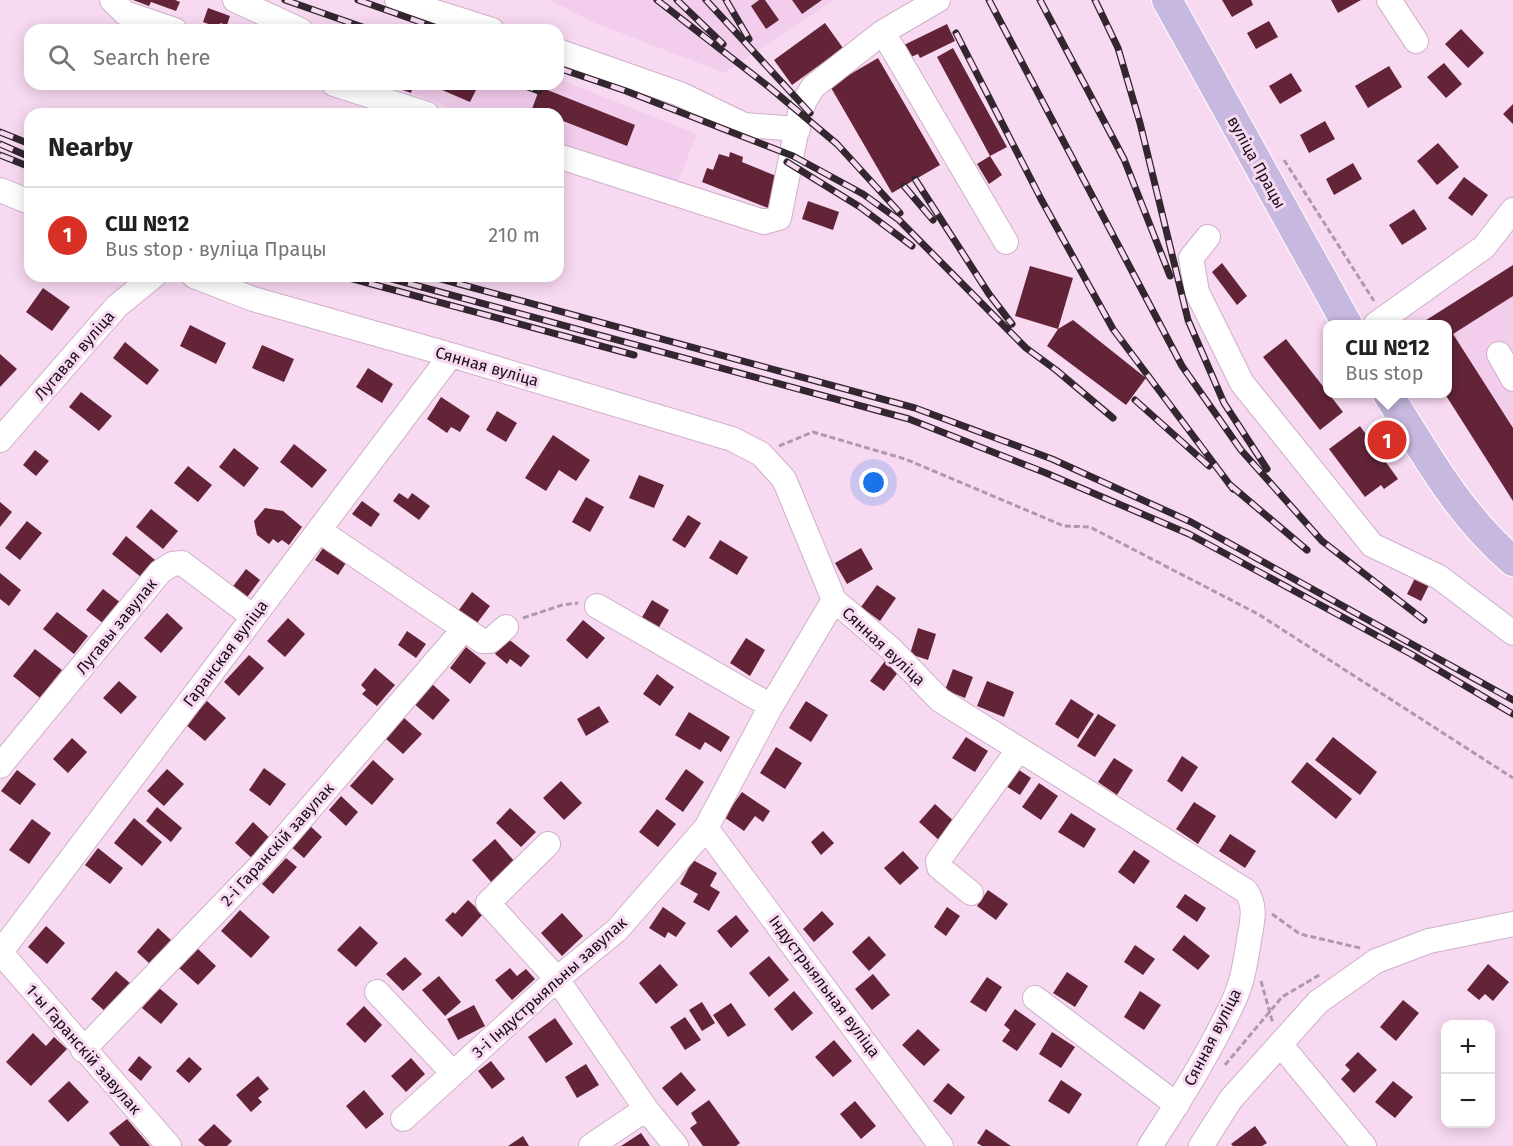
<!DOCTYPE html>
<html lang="en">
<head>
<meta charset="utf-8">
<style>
  body { margin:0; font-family:"Fira Sans",sans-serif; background:#f2f2f2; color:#222 }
  .controls { position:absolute; right:18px; bottom:18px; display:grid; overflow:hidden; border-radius:12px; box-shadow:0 3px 15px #0003 }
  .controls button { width:54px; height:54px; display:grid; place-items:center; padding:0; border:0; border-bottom:2px solid #e0e0e0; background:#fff; color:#222; font:30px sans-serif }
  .you { position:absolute; left:874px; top:483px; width:21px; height:21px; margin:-15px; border:4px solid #fff; border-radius:50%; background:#1a73e8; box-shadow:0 0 0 9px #1a73e833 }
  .badge { display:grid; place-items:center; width:39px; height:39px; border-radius:50%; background:#d93025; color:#fff; font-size:20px; font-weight:700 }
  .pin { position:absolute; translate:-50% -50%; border:3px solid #fff; box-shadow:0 2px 6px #0006 }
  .popup { position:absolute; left:1323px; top:320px; width:129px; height:78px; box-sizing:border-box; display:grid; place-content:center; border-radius:12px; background:#fff; filter:drop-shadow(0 2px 4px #0005); font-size:20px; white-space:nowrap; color:#767676 }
  .popup b { font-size:22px; color:#222 }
  .popup::after { content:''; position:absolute; left:50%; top:100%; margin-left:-12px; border:12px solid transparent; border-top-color:#fff }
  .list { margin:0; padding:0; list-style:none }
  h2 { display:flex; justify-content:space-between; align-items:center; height:78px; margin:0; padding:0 24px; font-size:26px }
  h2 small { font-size:20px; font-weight:400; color:#767676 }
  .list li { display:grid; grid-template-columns:39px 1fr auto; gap:18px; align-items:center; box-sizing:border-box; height:96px; padding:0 24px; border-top:2px solid #e0e0e0 }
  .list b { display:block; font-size:22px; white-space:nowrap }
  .list p { margin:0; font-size:20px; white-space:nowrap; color:#767676 }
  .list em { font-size:20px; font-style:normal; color:#767676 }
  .icon { flex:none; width:33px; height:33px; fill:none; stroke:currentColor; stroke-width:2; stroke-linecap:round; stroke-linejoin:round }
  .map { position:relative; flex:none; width:1513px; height:1146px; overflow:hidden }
  .search { position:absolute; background:#fff; box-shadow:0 3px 15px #0003; left:24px; top:24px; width:540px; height:66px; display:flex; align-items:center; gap:15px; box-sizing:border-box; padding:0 21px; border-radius:18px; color:#767676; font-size:22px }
  .panel { position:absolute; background:#fff; box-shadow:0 3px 15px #0003; left:24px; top:108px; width:540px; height:174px; border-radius:18px }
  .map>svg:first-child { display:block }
  .built { fill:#f2cdec }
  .building { fill:#632438 }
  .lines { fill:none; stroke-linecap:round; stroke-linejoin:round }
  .minor-casing { stroke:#ceb0c9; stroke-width:26 }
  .major-casing { stroke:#fff; stroke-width:32 }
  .path { stroke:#b098ac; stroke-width:3; stroke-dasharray:6 3; stroke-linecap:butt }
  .minor { stroke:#fff; stroke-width:24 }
  .major { stroke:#c6b8de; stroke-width:30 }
  .rail-casing { stroke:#32262f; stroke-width:7 }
  .rail { stroke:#f8d9f2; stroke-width:4.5; stroke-dasharray:14; stroke-linecap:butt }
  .labels { text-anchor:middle; stroke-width:6; stroke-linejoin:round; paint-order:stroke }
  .street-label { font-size:16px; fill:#190f17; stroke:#f8d9f2 }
</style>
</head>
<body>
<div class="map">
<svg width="1513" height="1146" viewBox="0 0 1513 1146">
  <rect width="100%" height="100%" fill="#f8d9f2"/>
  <path class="built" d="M550,0H834L724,73L595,23Z
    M558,79L697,134L676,186L558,147V114H468L385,84H558Z
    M1513,265V501L1445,394H1447V324H1420Z"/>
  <path class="building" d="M133,0H175L180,2L176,11L151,2L149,6Z
    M759,0H765L779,20L766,29L751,6Z
    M792,0H822L802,14Z
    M1222,0H1251L1253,5L1232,17Z
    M1331,0H1361L1338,13Z
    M208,8L230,16L227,25L220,23L219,28L203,22Z
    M1269,21L1278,37L1256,49L1247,33Z
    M825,23L843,48L792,85L774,60Z
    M947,24L955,41L920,58L918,54L911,57L904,45Z
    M1461,29L1484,53L1468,68L1445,44Z
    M953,48L1007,147L990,156L937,57Z
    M878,58L940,165L892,193L830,86Z
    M1444,63L1462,84L1446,98L1427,77Z
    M1389,66L1402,87L1368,108L1355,86Z
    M1291,73L1302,91L1280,104L1269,86Z
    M386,84H414L411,93Z
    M436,84L461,87L462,84L476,90L470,102L435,87Z
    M540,87L635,125L627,146L558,119V114H545L532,109Z
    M1513,104V124L1503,114Z
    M1325,121L1335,139L1309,153L1300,135Z
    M1438,143L1459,167L1437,185L1417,161Z
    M730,152L743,157L742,162L781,178L768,208L702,182L707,168L713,170L719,154L729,157Z
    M990,156L1002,175L989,184L977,164Z
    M1353,163L1362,179L1334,195L1326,179Z
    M1464,177L1488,195L1472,216L1448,198Z
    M808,201L839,212L833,230L802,219Z
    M1414,209L1427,229L1402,245L1389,225Z
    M1222,263L1247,296L1237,305L1212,272Z
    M1513,265V296L1453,334L1513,428V501L1445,394L1447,393V324H1420Z
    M1030,266L1073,278L1058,329L1015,316Z
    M43,288L70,307L52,331L26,312Z
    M1073,320L1146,378L1126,405L1047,346L1058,329Z
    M190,325L226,343L216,364L180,346Z
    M1286,339L1343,412L1320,430L1263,357Z
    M125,342L159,370L147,385L113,358Z
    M262,345L294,359L284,382L252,368Z
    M0,354L17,369L0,387Z
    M368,368L393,384L382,403L356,387Z
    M81,392L112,416L99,431L69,407Z
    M441,397L470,416L460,432L451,427L447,433L427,419Z
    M497,411L517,423L506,442L486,430Z
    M1360,426L1398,479L1384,489L1381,485L1365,497L1329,449Z
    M553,435L590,460L576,481L559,470L546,491L525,478Z
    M294,444L327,470L312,488L280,462Z
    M234,448L259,468L244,487L219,467Z
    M35,450L49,461L36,476L23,465Z
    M188,466L212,485L198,502L174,483Z
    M639,475L664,485L654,508L629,498Z
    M399,493L408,499L412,493L430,506L419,520L393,501Z
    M586,497L604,507L590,532L572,522Z
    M362,501L380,514L371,527L352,514Z
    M0,502L12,512L0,527Z
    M265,508L283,511L302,527L289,545L282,540L278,543L273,539L269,544L257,535L254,521Z
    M151,509L178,531L163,549L136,527Z
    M688,515L701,523L685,548L672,540Z
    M27,521L42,533L20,560L5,548Z
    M126,536L155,560L141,577L112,554Z
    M720,540L748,557L737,575L709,558Z
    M323,548L346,563L338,575L315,560Z
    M861,548L873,569L847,584L835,563Z
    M246,569L260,580L245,600L231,589Z
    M0,573L21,590L9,606L0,599Z
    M1416,576L1430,583L1421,601L1407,594Z
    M877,585L896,598L880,621L861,607Z
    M103,589L121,603L104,624L86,610Z
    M472,592L490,606L474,627L456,614Z
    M652,600L669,610L658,629L641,619Z
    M57,612L88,636L74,654L43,629Z
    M167,613L183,628L161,653L144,638Z
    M288,618L305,634L285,657L267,641Z
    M583,620L605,638L587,659L566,640Z
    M918,628L936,634L928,660L910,654Z
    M407,631L426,644L416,658L398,645Z
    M507,638L530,656L521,667L510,659L507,664L495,654Z
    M746,638L765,650L750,676L730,663Z
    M466,647L486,663L470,684L450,668Z
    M35,649L62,670L40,698L13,676Z
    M249,655L264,668L239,696L224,682Z
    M885,661L899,671L884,691L870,681Z
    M375,668L395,685L377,706L362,694L366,690L361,685Z
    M953,669L973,677L965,698L945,690Z
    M657,674L674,687L660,706L643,694Z
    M119,681L137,697L121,714L103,698Z
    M987,681L1014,692L1004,717L977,706Z
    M431,683L450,700L433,720L413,703Z
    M1071,699L1094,714L1078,739L1055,724Z
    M207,701L226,718L205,741L186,725Z
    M806,701L828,715L811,742L789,728Z
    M599,706L609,722L586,736L577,719Z
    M689,712L730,737L721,752L705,742L700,750L675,735Z
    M1098,714L1116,725L1095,757L1077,746Z
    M403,717L422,734L403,754L385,738Z
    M966,737L988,751L975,772L952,758Z
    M1333,737L1377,772L1360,795L1315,760Z
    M72,738L87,752L68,773L53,759Z
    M776,747L802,763L785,789L760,773Z
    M1182,756L1198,767L1182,792L1167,781Z
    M1114,758L1133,770L1117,795L1098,782Z
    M373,760L394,779L372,805L350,786Z
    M1307,762L1352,799L1336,819L1291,782Z
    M1013,766L1031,778L1020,795L1001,783Z
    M264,768L286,784L270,806L249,790Z
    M167,769L184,784L164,806L147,791Z
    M686,769L704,782L683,812L665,799Z
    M17,770L36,784L20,805L1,791Z
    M561,781L582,803L564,820L543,798Z
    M1039,783L1058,796L1041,820L1022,807Z
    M742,792L770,811L763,822L755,816L744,831L724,817Z
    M341,796L358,812L346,826L329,810Z
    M1194,802L1216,816L1198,844L1176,829Z
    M935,804L957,824L941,842L919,822Z
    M157,807L182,828L171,842L146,821Z
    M510,808L536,832L521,847L496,823Z
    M657,809L676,824L658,847L639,832Z
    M1071,813L1096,829L1084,848L1058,832Z
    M134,818L162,842L142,866L114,843Z
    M32,819L51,833L29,864L9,850Z
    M253,822L272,840L254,860L235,843Z
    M308,824L322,837L304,858L289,845Z
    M823,831L834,843L821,855L811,842Z
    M1230,834L1256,851L1245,868L1219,851Z
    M495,839L515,862L492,883L472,860Z
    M98,848L123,868L110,884L85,865Z
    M1134,850L1150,861L1134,884L1118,872Z
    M903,851L919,868L900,885L884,868Z
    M286,858L297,867L273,894L262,884Z
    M693,860L717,873L710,886L720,892L709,911L693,902L698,894L680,884Z
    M988,890L1008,904L996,920L977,906Z
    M1185,894L1206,908L1197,922L1176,907Z
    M468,900L483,914L462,937L445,920L453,912L455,914Z
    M663,907L686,923L676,937L668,932L665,938L649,928Z
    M947,907L960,916L946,936L934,927Z
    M240,910L270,937L251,958L221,931Z
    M822,911L834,924L814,942L803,929Z
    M562,913L583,936L562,956L541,933Z
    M736,915L749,931L731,948L717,931Z
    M46,926L65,943L47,964L28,947Z
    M360,926L378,943L356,967L337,950Z
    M158,928L171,940L150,964L137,952Z
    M1184,935L1210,956L1198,970L1172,950Z
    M869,936L886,955L869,971L852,952Z
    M1135,945L1155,959L1143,975L1124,962Z
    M197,948L216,966L198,985L179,968Z
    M769,956L789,980L769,997L749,973Z
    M405,957L422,974L403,991L386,974Z
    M660,964L678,985L656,1004L639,983Z
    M1488,964L1509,982L1493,1001L1485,994L1479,1000L1467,990Z
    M510,968L517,976L526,969L535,979L512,1000L495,980Z
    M116,971L131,984L106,1012L91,999Z
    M1067,972L1088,986L1075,1007L1053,993Z
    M873,974L890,995L872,1010L855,989Z
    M439,976L461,1002L445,1016L422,990Z
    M987,977L1002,987L986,1012L970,1002Z
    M159,988L178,1004L161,1024L142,1008Z
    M794,991L813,1013L792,1031L774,1009Z
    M1140,991L1161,1005L1144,1030L1124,1017Z
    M1403,1000L1419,1013L1396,1041L1380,1027Z
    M702,1002L715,1023L702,1031L689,1010Z
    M731,1003L746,1025L728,1037L713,1015Z
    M474,1005L485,1026L458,1040L447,1019Z
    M364,1006L382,1025L365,1043L346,1024Z
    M1015,1009L1036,1024L1017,1051L1002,1041L1010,1030L1004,1025Z
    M685,1017L701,1040L685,1050L670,1027Z
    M555,1018L573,1044L546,1063L528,1037Z
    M918,1029L940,1050L924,1066L902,1045Z
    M1052,1032L1075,1047L1061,1068L1039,1054Z
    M33,1033L46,1046L54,1037L67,1049L31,1086L6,1062Z
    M834,1040L852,1061L833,1077L815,1057Z
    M1358,1052L1377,1070L1354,1093L1341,1079L1350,1070L1345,1065Z
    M139,1056L152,1067L141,1081L128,1070Z
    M189,1057L202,1069L189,1083L176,1071Z
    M411,1058L425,1074L406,1092L391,1076Z
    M491,1061L505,1079L492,1089L478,1071Z
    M586,1064L599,1085L577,1098L565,1077Z
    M681,1072L696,1090L677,1106L662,1088Z
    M258,1076L269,1089L258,1098L262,1102L251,1112L236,1095Z
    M1061,1080L1082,1094L1069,1114L1048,1101Z
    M69,1081L89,1102L68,1122L48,1101Z
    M1393,1081L1413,1097L1395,1118L1375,1102Z
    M948,1083L965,1097L951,1115L933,1101Z
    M364,1090L384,1114L366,1129L346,1106Z
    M709,1100L740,1143L736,1146H703L690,1128L697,1123L691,1113Z
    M855,1101L876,1126L861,1139L840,1114Z
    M127,1119L150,1146H120L109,1133Z
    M214,1124L232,1141L227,1146H205L198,1140Z
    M1255,1126L1267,1143L1262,1146H1233L1231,1144Z
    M986,1129L1011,1146H982L977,1143Z
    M641,1133L650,1146H621Z
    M523,1136L529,1146H508Z"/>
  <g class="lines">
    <g class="minor-casing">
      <path id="minor" d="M112,0L125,13L175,30
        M235,0L300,30
        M397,0L492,30
        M1389,0L1416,41
        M883,32L1006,242
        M558,51L680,94L744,125L798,129
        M334,84L427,114
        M558,156L764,222L779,218L800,113L805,100L813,87L883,32L938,0
        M0,190L30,202
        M1208,237L1191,258L1197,292L1242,383L1372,545L1439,577L1513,633
        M194,276L253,299L451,355L732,439L761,454L784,479L834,600L890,648L940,700L1246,891C1257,907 1252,922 1249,940C1246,959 1243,980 1235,998C1212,1049 1181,1099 1150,1146
        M1376,324L1484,247L1513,210
        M1499,354L1513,379
        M0,440L117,306L154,276
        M320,531L482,641H490L506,627
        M597,606L771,706
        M0,766L160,572L172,564L182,563L252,616
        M706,828L941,1146
        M548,844L488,903L557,979L646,1109L676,1146
        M971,893L939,867L938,861L1019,749
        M0,952L169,1146
        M0,953L451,355
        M377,992L453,1073
        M1035,998L1177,1105
        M1281,1045L1364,1146
        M83,1050L263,863L463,630
        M403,1119L557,979L617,930L706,828L771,706L834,600
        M591,1146L646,1109
        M1201,1146L1231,1099L1318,1002L1376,961L1429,941L1513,924"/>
    </g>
    <g class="major-casing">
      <path id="major" d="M1167,0L1347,324
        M1388,394C1425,453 1459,515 1513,561"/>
    </g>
    <path class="path" d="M1284,160L1374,301
      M779,446L813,432L905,459L1064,526L1090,527L1258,614L1513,778
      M523,618L562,605L578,603
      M1272,914L1300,934L1360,948
      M1261,981L1273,1024
      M1225,1065L1282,997L1321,974"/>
    <use href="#minor" class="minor"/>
    <use href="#major" class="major"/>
    <g class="rail-casing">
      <path id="rail" d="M285,0L371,30
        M358,0L443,30
        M657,0L769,87L837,144L900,213
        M677,0L723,44
        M706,0L810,113
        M726,0L749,39
        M989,0L1182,366L1241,450L1322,541L1424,620
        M1040,0L1124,159L1170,276
        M1095,0L1118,48L1140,123L1188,320L1224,403L1267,469
        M956,33L1041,199L1113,329L1233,489
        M558,68L626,91L793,156L863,194L899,220L1026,348L1056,370L1113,418
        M520,84L539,91
        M0,132L30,144
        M0,144L30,157
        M0,155L30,167
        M787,162L860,207L912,246
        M915,179L989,294L1012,324
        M904,186L933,220
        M342,276L634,355
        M381,276L909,419L1046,473L1189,534L1411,654L1513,714
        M430,276L915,408L1052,459L1191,522L1513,700
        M1135,400L1209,466
        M1229,484L1307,550"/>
    </g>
    <use href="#rail" class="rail"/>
  </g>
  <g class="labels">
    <g class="street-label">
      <text transform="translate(1257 162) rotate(61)" y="6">вуліца Працы</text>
      <text transform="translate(74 355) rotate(-49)" y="6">Лугавая вуліца</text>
      <text transform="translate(487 366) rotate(16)" y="6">Сянная вуліца</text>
      <text transform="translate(116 626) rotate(-51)" y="6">Лугавы завулак</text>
      <text transform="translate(884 646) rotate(43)" y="6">Сянная вуліца</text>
      <text transform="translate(225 653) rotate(-53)" y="6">Гаранская вуліца</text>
      <text transform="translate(277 844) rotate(-48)" y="6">2-і Гаранскій завулак</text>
      <text transform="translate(825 986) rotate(53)" y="6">Індустрыяльная вуліца</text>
      <text transform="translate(549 987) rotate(-42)" y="6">3-і Індустрыяльны завулак</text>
      <text transform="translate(1212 1037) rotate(-63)" y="6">Сянная вуліца</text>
      <text transform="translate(84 1049) rotate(49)" y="6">1-ы Гаранскій завулак</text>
    </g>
  </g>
</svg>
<div class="controls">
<button>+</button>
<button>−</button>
</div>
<div class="you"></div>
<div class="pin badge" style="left:1387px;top:440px">1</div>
<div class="popup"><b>СШ №12</b>Bus stop</div>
<div class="search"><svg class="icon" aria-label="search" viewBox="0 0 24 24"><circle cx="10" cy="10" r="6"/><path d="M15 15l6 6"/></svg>Search here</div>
<section class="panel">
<h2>Nearby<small></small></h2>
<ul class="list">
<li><span class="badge">1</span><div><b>СШ №12</b><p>Bus stop · вуліца Працы</p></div><em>210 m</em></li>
</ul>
</section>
</div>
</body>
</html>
